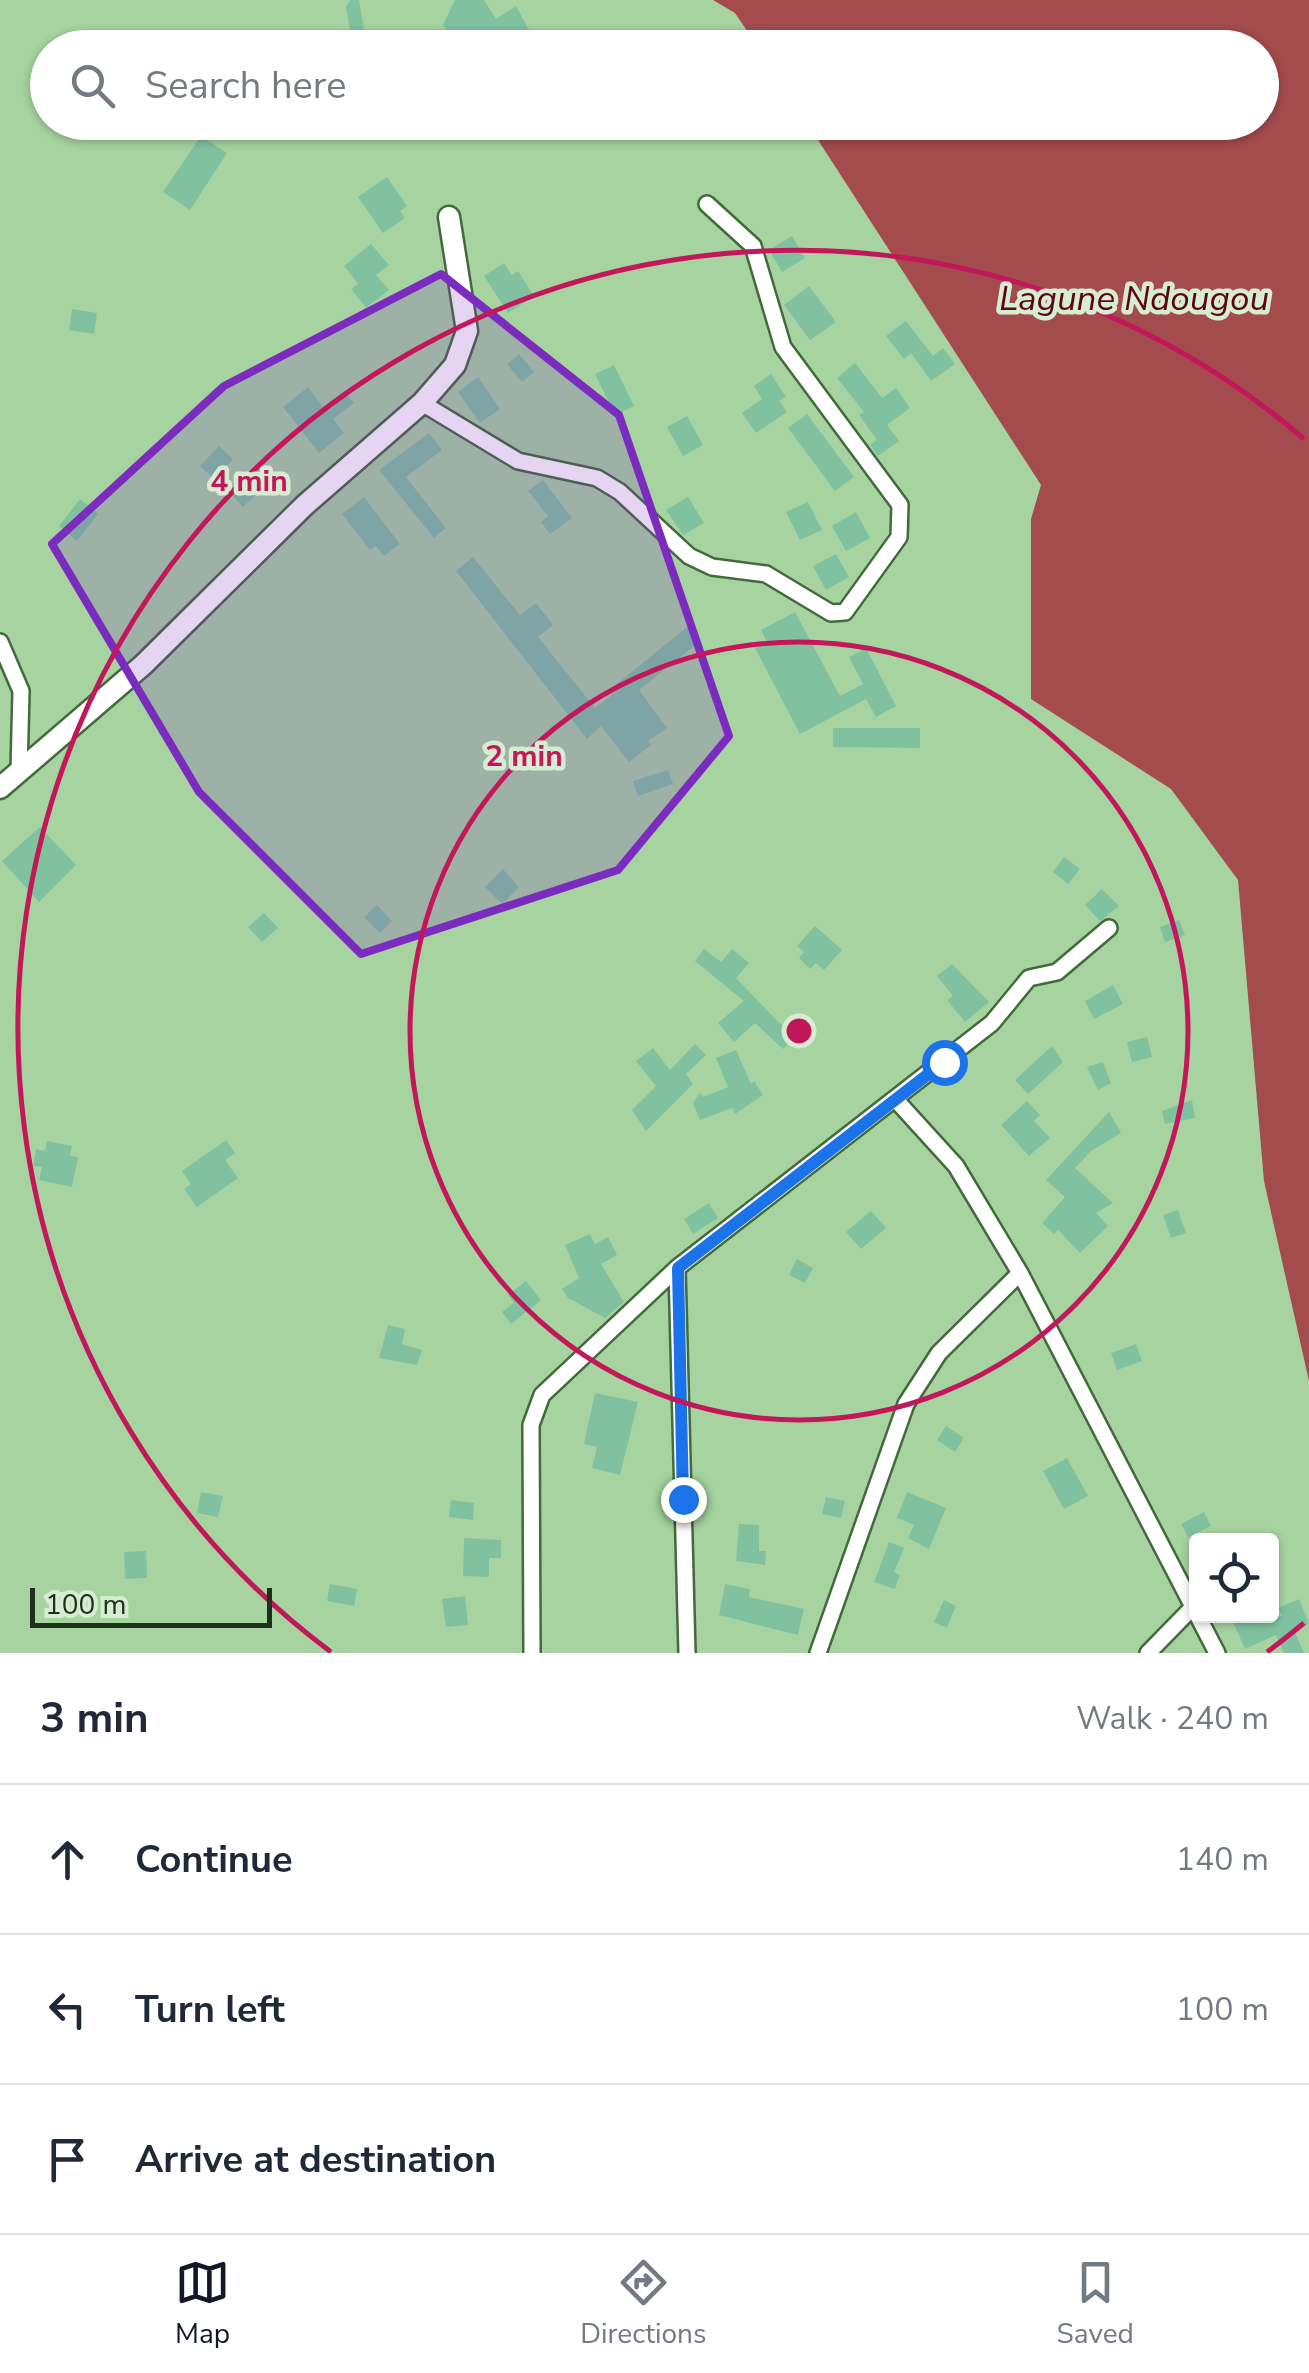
<!DOCTYPE html>
<html lang="en">
<head>
<meta charset="utf-8">
<style>
  body { margin:0; font-family:"Nunito Sans",sans-serif; background:#f6f6f7; color:#1f2937 }
  .controls { position:absolute; right:30px; bottom:30px; display:grid; overflow:hidden; border-radius:10px; box-shadow:0 2px 8px #0004 }
  .controls button { width:90px; height:90px; display:grid; place-items:center; padding:0; border:0; border-bottom:2px solid #e0e1e3; background:#fff; color:#1f2937; font:50px sans-serif }
  .scale { position:absolute; left:30px; bottom:25px; width:242px; box-sizing:border-box; padding-left:10px; border:5px solid #1e2f1b; border-top:0; font-size:28px; line-height:35px; white-space:nowrap; color:#1e2f1b; -webkit-text-stroke:8px #d7edd3; paint-order:stroke }
  .stop { position:absolute; width:30px; height:30px; margin:-22px; border:8px solid #1a73e8; border-radius:50%; background:#fff }
  .stop.end { background:#1a73e8; border-color:#fff; box-shadow:0 2px 10px #0008 }
  .list { margin:0; padding:0; list-style:none }
  h2 { display:flex; justify-content:space-between; align-items:center; height:130px; margin:0; padding:0 40px; font-size:42px }
  h2 small { font-size:32px; font-weight:400; color:#747a83 }
  .list li { display:grid; grid-template-columns:65px 1fr auto; gap:30px; align-items:center; box-sizing:border-box; height:150px; padding:0 40px; border-top:2px solid #e0e1e3 }
  .list b { display:block; font-size:38px; white-space:nowrap }
  .list em { font-size:32px; font-style:normal; color:#747a83 }
  .icon { flex:none; width:55px; height:55px; fill:none; stroke:currentColor; stroke-width:2; stroke-linecap:round; stroke-linejoin:round }
  .map { position:relative; flex:none; width:1309px; height:1653px; overflow:hidden }
  .search { position:absolute; background:#fff; box-shadow:0 2px 8px #0004; left:30px; right:30px; top:30px; height:110px; display:flex; align-items:center; gap:25px; box-sizing:border-box; padding:0 35px; border-radius:55px; color:#747a83; font-size:38px }
  .sheet { height:580px; background:#fff }
  nav { display:flex; justify-content:space-around; align-items:center; box-sizing:border-box; height:140px; border-top:2px solid #e0e1e3; background:#fff; font-size:28px; color:#747a83 }
  nav a { display:grid; justify-items:center; gap:5px }
  nav .on { color:#111827 }
  .map>svg:first-child { display:block }
  .water { fill:#a34b4d }
  .building { fill:#80c2a0 }
  .lines { fill:none; stroke-linecap:round; stroke-linejoin:round }
  .street-casing { stroke:#436a3c; stroke-width:20 }
  .secondary-casing { stroke:#436a3c; stroke-width:25 }
  .street { stroke:#fff; stroke-width:15 }
  .secondary { stroke:#fff; stroke-width:20 }
  .route { stroke:#1a73e8; stroke-width:12 }
  .marked { fill:#7b2cbf; fill-opacity:0.2; stroke:#7b2cbf; stroke-width:8; stroke-linejoin:round }
  .ring { fill:none; stroke:#c2185b; stroke-width:5 }
  .labels { text-anchor:middle; stroke-width:9; stroke-linejoin:round; paint-order:stroke }
  .water-label { font-size:35px; font-style:italic; fill:#5c0513; stroke:#d7edd3 }
  .centre { fill:#c2185b; stroke:#d7edd3; stroke-width:5 }
  .ring-label { font-size:30px; text-anchor:middle; font-weight:bold; fill:#c2185b; stroke:#d7edd3; stroke-width:9; stroke-linejoin:round; paint-order:stroke }
</style>
</head>
<body>
<div class="map">
<svg width="1309" height="1653" viewBox="0 0 1309 1653">
  <rect width="100%" height="100%" fill="#a7d3a0"/>
  <path class="water" d="M713,0H1309V1381L1264,1181L1238,880L1171,789L1031,699V519L1041,485L807,123L1262,122V48L758,47L735,13Z"/>
  <path class="building" d="M350,0H359L367,48H353L346,7Z
    M455,0H484L496,19L516,6L539,48H471L466,39L457,45L443,25Z
    M201,136L227,153L190,210L163,192Z
    M387,177L407,206L400,211L405,218L383,233L358,197Z
    M792,236L805,258L782,272L769,250Z
    M371,244L389,265L376,275L389,290L366,308L351,289L358,284L344,266Z
    M504,263L512,275L518,271L534,296L508,313L484,276Z
    M809,286L836,322L810,340L784,305Z
    M72,309L97,313L94,334L69,330Z
    M906,321L933,356L943,348L955,364L931,381L911,353L904,359L886,336Z
    M519,354L534,372L522,382L507,364Z
    M855,363L882,398L896,388L910,408L887,425L899,441L878,456L870,445L877,440L859,415L864,412L837,378Z
    M614,365L634,406L615,415L595,374Z
    M771,374L786,397L779,401L787,412L756,433L742,413L762,399L754,386Z
    M478,377L500,409L480,423L458,392Z
    M308,387L323,407L344,391L354,403L333,419L344,433L319,453L283,407Z
    M807,414L854,477L835,491L788,428Z
    M687,416L703,445L683,456L667,427Z
    M429,433L442,450L406,477L446,528L434,538L379,470Z
    M219,446L233,459L214,479L200,466Z
    M262,464L275,477L243,507L231,494Z
    M543,480L572,518L550,534L541,522L548,516L528,491Z
    M364,497L400,544L384,556L376,546L370,550L342,514Z
    M688,497L704,523L683,535L666,510Z
    M80,499L98,514L77,541L59,526Z
    M808,502L822,530L800,540L786,512Z
    M856,512L870,538L846,551L832,526Z
    M836,554L849,577L826,590L813,566Z
    M473,557L520,615L536,603L553,625L538,637L595,708L622,687L618,683L687,627L699,642L639,690L667,728L648,741L651,745L629,762L601,726L587,739L456,571Z
    M795,612L840,696L863,684L849,657L866,648L896,706L876,717L866,699L800,734L755,648L767,642L761,630Z
    M833,728H920V748L833,747Z
    M668,770L673,784L638,796L633,781Z
    M40,827L76,865L39,902L2,861Z
    M1064,857L1080,869L1068,884L1053,872Z
    M503,869L519,887L502,904L485,887Z
    M1102,889L1119,906L1100,921L1085,905Z
    M377,905L392,921L380,933L364,917Z
    M264,913L278,928L262,942L248,927Z
    M1179,920L1185,935L1165,942L1160,927Z
    M815,926L842,950L824,970L816,963L810,969L799,958L804,952L797,946Z
    M704,949L721,962L732,949L749,963L736,978L794,1038L783,1049L755,1023L734,1042L718,1023L744,1001L695,961Z
    M952,964L989,1002L965,1022L947,1000L953,996L937,976Z
    M1113,985L1123,1004L1094,1019L1085,1001Z
    M1147,1037L1152,1057L1132,1062L1127,1042Z
    M695,1044L706,1055L686,1074L693,1084L646,1131L632,1110L656,1086L636,1061L653,1048L670,1070Z
    M1052,1046L1063,1062L1028,1094L1015,1080Z
    M736,1050L751,1084L754,1081L763,1095L735,1114L732,1108L700,1120L693,1103L700,1093L703,1097L728,1087L716,1058Z
    M1103,1062L1111,1083L1098,1090L1087,1067Z
    M1192,1100L1195,1118L1165,1124L1162,1111Z
    M1027,1101L1040,1115L1034,1121L1050,1138L1029,1156L1001,1125Z
    M1109,1112L1121,1133L1091,1151L1075,1168L1113,1203L1096,1213L1108,1226L1080,1253L1058,1230L1054,1234L1042,1223L1065,1197L1046,1180Z
    M226,1140L235,1153L225,1160L238,1178L197,1207L184,1189L191,1184L182,1171Z
    M47,1141L72,1146L70,1156L78,1157L72,1187L39,1180L42,1167L33,1166L36,1149L45,1151Z
    M709,1203L718,1218L693,1234L684,1219Z
    M1178,1210L1186,1233L1171,1238L1163,1215Z
    M871,1211L886,1228L861,1249L846,1232Z
    M590,1234L595,1244L608,1237L617,1255L601,1264L624,1302L605,1318L568,1298L562,1289L579,1278L565,1245Z
    M797,1259L813,1268L805,1283L789,1275Z
    M526,1281L541,1300L511,1324L502,1312L514,1303L508,1295Z
    M388,1325L405,1329L402,1344L422,1350L417,1365L379,1358Z
    M1136,1344L1142,1361L1117,1370L1111,1353Z
    M595,1393L638,1402L620,1475L592,1468L597,1447L584,1444Z
    M946,1426L964,1438L955,1452L937,1440Z
    M1067,1458L1088,1496L1064,1509L1043,1471Z
    M201,1492L223,1496L218,1517L197,1513Z
    M907,1492L946,1508L929,1549L908,1538L914,1525L897,1518Z
    M826,1497L845,1501L841,1518L822,1514Z
    M451,1500L474,1503L473,1520L449,1517Z
    M1204,1512L1211,1526L1188,1537L1181,1524Z
    M739,1524L759,1525V1551H766L765,1565L736,1561Z
    M464,1538L501,1540V1558H489V1577L463,1576Z
    M889,1542L904,1548L894,1572L900,1575L895,1589L874,1582Z
    M146,1551L147,1578L125,1579L124,1552Z
    M330,1584L357,1589L354,1606L327,1601Z
    M725,1584L750,1589L749,1597L804,1609L798,1635L719,1615Z
    M465,1596L468,1625L446,1627L442,1599Z
    M1299,1599L1309,1624L1294,1630L1304,1653H1284L1276,1635L1245,1649L1233,1622L1247,1616H1282L1278,1608Z
    M944,1600L956,1606L947,1628L934,1622Z"/>
  <g class="lines">
    <g class="street-casing">
      <path id="street" d="M422,403L518,461L597,478L620,492L689,556L712,567L766,574L831,613L845,612L899,537L900,505L783,347L753,246L707,204
        M0,642L21,691L19,771
        M896,1100L956,1166L1020,1273L1217,1653
        M677,1268L687,1653
        M532,1653L531,1425L542,1395L677,1268L992,1023L1029,978L1057,972L1109,928
        M818,1653L906,1404L939,1353L1020,1273
        M1148,1653L1191,1609"/>
    </g>
    <g class="secondary-casing">
      <path id="secondary" d="M0,788L143,665L305,505L422,403L455,365L467,331L449,217"/>
    </g>
    <use href="#street" class="street"/>
    <use href="#secondary" class="secondary"/>
  </g>
  <g class="lines">
    <path class="route" d="M683,1499L678,1268L944,1062"/>
  </g>
  <path class="marked" d="M441,274L619,415L729,736L618,870L361,954L199,792L52,544L224,386Z"/>
  <g class="ring">
    <circle cx="799" cy="1031" r="389"/>
    <path d="M1304 1623A778 778 0 0 1 1267 1652M331 1652A778 778 0 1 1 1304 439"/>
  </g>
  <g class="labels">
    <g class="water-label">
      <text x="1134" y="310">Lagune Ndougou</text>
    </g>
  </g>
  <circle cx="799" cy="1031" r="15" class="centre"/>
  <g class="ring-label">
    <text x="249" y="491">4 min</text>
    <text x="524" y="766">2 min</text>
  </g>
</svg>
<div class="controls">
<button><svg class="icon" aria-label="locate" viewBox="0 0 24 24"><circle cx="12" cy="12" r="6"/><path d="M12 2v4M12 18v4M2 12h4M18 12h4"/></svg></button>
</div>
<div class="scale">100 m</div>
<div class="stop" style="left:944px;top:1062px"></div>
<div class="stop end" style="left:683px;top:1499px"></div>
<div class="search"><svg class="icon" aria-label="search" viewBox="0 0 24 24"><circle cx="10" cy="10" r="6"/><path d="M15 15l6 6"/></svg>Search here</div>
</div>
<section class="sheet">
<h2>3 min<small>Walk · 240 m</small></h2>
<ul class="list">
<li><svg class="icon" aria-label="ahead" viewBox="0 0 24 24"><path d="M12 20V5M6 11l6-6 6 6"/></svg><div><b>Continue</b></div><em>140 m</em></li>
<li><svg class="icon" aria-label="left" viewBox="0 0 24 24"><path d="M17 20v-9H6M10 6l-5 5 5 5"/></svg><div><b>Turn left</b></div><em>100 m</em></li>
<li><svg class="icon" aria-label="arrive" viewBox="0 0 24 24"><path d="M6 21V4h12l-3 4 3 4H6"/></svg><div><b>Arrive at destination</b></div></li>
</ul>
</section>
<nav>
<a class="on"><svg class="icon" aria-label="map" viewBox="0 0 24 24"><path d="M3 6l6-2 6 2 6-2v14l-6 2-6-2-6 2zM9 4v14M15 6v14"/></svg>Map</a>
<a><svg class="icon" aria-label="directions" viewBox="0 0 24 24"><path d="M12 3l9 9-9 9-9-9zM9 14v-3h6M13 9l2 2-2 2"/></svg>Directions</a>
<a><svg class="icon" aria-label="saved" viewBox="0 0 24 24"><path d="M7 4h10v16l-5-4-5 4z"/></svg>Saved</a>
</nav>
</body>
</html>
